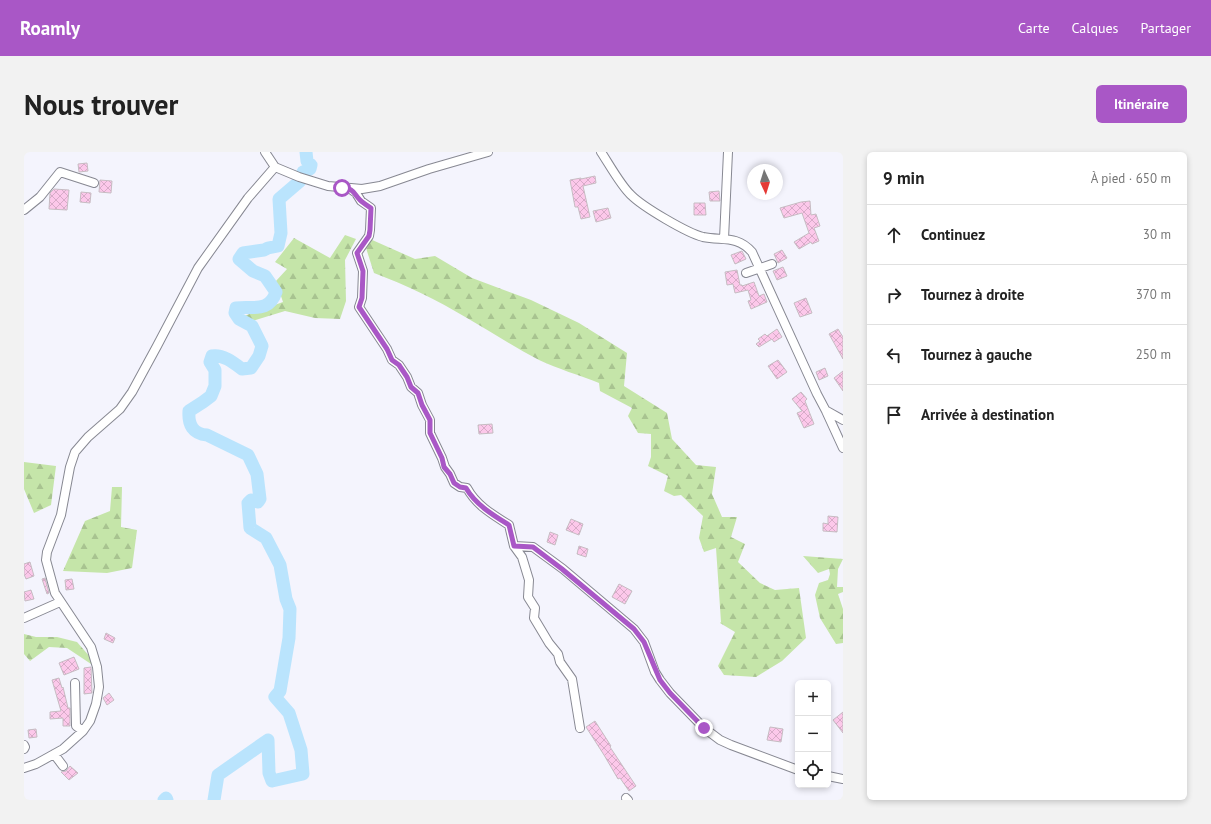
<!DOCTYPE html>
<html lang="fr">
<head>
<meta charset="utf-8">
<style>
  body { margin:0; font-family:"PT Sans",sans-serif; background:#f2f2f2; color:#222 }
  .controls { position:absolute; right:12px; bottom:12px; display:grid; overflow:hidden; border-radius:6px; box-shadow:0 2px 6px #0003 }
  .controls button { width:36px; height:36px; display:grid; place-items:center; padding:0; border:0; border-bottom:1px solid #e0e0e0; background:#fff; color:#222; font:20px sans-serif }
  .compass { position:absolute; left:723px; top:12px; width:36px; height:36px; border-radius:50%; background:#fff; box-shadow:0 2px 6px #0003; rotate:176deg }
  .stop { position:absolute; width:12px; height:12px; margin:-9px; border:3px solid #a957c6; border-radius:50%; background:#fff }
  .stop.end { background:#a957c6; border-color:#fff; box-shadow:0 1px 4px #0008 }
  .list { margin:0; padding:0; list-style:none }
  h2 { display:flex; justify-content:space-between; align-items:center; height:52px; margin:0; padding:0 16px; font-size:17px }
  h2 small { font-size:13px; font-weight:400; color:#767676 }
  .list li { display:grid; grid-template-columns:26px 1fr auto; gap:12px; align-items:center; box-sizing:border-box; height:60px; padding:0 16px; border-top:1px solid #e0e0e0 }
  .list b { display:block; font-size:15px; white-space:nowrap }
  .list em { font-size:13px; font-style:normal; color:#767676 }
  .icon { flex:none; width:22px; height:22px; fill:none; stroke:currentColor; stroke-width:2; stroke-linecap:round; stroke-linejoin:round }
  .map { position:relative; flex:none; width:819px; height:648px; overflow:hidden; border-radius:6px }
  header { display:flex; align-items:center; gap:24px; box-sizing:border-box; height:56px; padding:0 20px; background:#a957c6; color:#fff }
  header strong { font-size:19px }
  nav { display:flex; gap:22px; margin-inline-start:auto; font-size:14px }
  .intro { display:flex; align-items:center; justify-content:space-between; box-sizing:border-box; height:96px; padding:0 24px }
  h1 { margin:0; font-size:28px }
  .button { padding:10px 18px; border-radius:6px; background:#a957c6; color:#fff; font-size:14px; font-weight:700 }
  main { display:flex; gap:24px; padding:0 24px }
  aside { flex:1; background:#fff; border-radius:6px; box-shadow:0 2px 6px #0003 }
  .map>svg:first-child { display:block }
  .forest { fill:url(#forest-firs) }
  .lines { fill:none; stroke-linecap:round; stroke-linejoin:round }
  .river { stroke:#bae4fd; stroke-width:13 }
  .building { fill:url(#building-cross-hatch); stroke:#c6bcc2 }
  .minor-casing { stroke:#878892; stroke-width:10 }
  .minor { stroke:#fff; stroke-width:8 }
  .route { stroke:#a957c6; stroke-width:5 }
</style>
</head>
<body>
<header>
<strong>Roamly</strong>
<nav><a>Carte</a><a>Calques</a><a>Partager</a></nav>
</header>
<div class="intro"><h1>Nous trouver</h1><a class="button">Itinéraire</a></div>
<main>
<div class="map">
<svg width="819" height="648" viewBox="0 0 819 648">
  <defs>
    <pattern id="forest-firs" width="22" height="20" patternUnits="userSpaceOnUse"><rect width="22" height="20" fill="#c5e5a9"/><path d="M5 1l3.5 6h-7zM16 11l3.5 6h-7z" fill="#a8c390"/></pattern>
    <pattern id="building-cross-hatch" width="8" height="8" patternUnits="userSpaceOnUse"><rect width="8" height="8" fill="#fcc8ea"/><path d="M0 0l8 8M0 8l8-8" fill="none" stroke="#d7abc8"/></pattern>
  </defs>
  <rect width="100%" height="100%" fill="#f4f4fd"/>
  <path class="forest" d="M321,83L332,87L321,108L322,149L316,167L291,166L261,159L228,169L217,165L259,150L252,129L263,117L251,110L270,86L306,106Z
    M346,87L391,107L411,104L448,126L507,148L555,171L603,201L600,234L643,261L648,287L672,313L692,315L688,342L698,365H713L707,385L721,392L714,410L736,431L751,438L775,436L782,486L758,509L732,525L700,523L694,514L711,480L696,471L697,470L692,396L680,400L675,386L679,364L657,343L650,344L640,339L644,324L624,314L627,305V282L614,281L604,264L608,256L576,239L575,231C555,223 534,217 515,208C490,195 467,180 443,166C413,148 382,133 350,121L342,96Z
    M0,310L32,314L27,353L10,361L0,337Z
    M88,335H98L97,375L113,378L108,416L83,421L39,419L61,369L86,359Z
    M779,404L819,407L814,417L813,435H819V440L814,442L819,457V491L812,492L796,466L791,443L795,431L804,428L806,422L805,417L794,421Z
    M0,482L12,485H33L53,490L67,506L70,514L43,496L25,495L6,509L0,502Z"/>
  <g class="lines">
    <path class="river" d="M140,648L142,646L143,648
      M190,648L194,623L244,588L245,621L248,629L279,622L277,598L265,561L251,545L256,539L265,486L266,457L262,447L256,413L242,386L226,376L224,351L227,348L234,350L236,347L233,322L224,303L183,283C169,282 164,273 165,259L179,250L187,244L191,234V218L186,210L188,204C199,202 210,211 218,217L227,216L235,204L238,194L228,174L215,167L211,161L212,156C229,154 245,161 252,140L241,124L229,119L215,107L219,101L240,98L244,96L254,94L257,81L255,47L276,29L279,20L286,17L287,13L283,9L282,0"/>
  </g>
  <path class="building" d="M63,11L64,19L55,20L54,12Z
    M571,24L572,31L559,34L566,65L557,67L554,55H551L546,28L557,26V27Z
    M76,28L88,29L87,41L75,40Z
    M30,37L45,38L43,58L25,57L26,41Z
    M695,39L696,49H686L685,40Z
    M57,40L67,41L66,51L56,50Z
    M786,49L787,63L792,62L796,74L790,76L795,89L788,92L787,90L775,97L770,90L785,81L778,61L760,66L756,56L777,50Z
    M670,51H681L682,63H670Z
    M584,56L587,66L572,70L569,59Z
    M758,98L763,106L754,111L750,102Z
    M718,99L722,107L711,112L707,103Z
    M759,115L763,124L753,128L749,119Z
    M713,118L716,133H718V134L730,130L735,144L740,142L743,150L727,157L724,149L727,148L724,138L711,141L709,132L703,133L701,120Z
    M782,146L788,161L776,165L770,151Z
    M753,177L758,185L750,190L748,187L735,195L732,192L736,189L734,187L741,182L743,184Z
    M814,177L819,185V207L805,182Z
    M754,208L763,220L753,227L744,214Z
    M801,216L804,224L795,228L792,220Z
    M819,219V239L810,226Z
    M777,240L783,247L781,249L790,272L780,276L773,261L778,259L768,247Z
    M468,272L469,281L455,282L454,273Z
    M804,364L814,365L813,380L799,379V371L804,372Z
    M547,367L559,372L555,383L542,378Z
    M526,380L534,383L531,393L523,390Z
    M555,394L564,397L562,405L553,402Z
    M6,410L10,424L2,427L0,422V412Z
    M21,426L25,441L23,442L18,427Z
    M48,427L50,437L42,438L41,428Z
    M595,432L608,439L601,452L588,445Z
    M7,438L10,447L1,449L0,440Z
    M82,481L91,486L89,491L80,487Z
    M50,505L55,517L40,523L35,511Z
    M67,515L68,541L60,542V516Z
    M35,526L38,536L39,535L44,556H46V574H39V566L26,567V560L37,559L28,528Z
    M85,541L90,548L83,553L79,546Z
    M819,560V581L809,568Z
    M571,569L587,594L586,595L612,634L605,639L596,626L594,627L580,603L562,575Z
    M746,575L759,577L757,590L743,588Z
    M12,577L13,585L5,586L4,578Z
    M46,614L54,621L45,628L37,620L42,619Z"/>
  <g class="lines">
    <g class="minor-casing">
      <path id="minor" d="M241,0L251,15L275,25L304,34L338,37L356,34L405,17L464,0
        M577,0C585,12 597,34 607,43C619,55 663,81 679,85C698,89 713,83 728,100L793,242L802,259L819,296
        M325,36L332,41L337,49L347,56L346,78L345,84L333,101L339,119L338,146L335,155L363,197L368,208L375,213L383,225L387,235L394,241L398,253L406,268V281L418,306L421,315L426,322L430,331L436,335L443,336C452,353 469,363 485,373L490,394L498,405L505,428L504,445L511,456L510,466L525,491L534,502L536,510L548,527L556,576
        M0,58L16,45L36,20L70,31
        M700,87L704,0
        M722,121L748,112
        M803,259L819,268
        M490,394L509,395L539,417L610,477L620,490L631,520L636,528L646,541L680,576L696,588L707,593L774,618
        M0,466L36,450
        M51,531L52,574L59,579
        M0,593L1,595L0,597
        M30,602L39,614
        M0,616L12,612L39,597L59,579L66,569L72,552L75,535L73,515L67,495L31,441L22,408L23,400L37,363L46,315L51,300L64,285L96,257L108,240L133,194L174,116L224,46L251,15
        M804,624L819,627
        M602,646L604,648"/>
    </g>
    <use href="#minor" class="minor"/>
  </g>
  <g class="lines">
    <path class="route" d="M318,36C330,36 329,41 336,48C339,51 344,54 347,56L346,78L345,84L333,101L339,119L338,146L335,155L363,197L368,208L375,213L383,225L387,235L394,241L398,253L406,268V281L418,306L420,315L426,322L430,331L436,335L442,336C452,353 469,363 485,373L490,394L509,395L538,417L610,477L620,490L636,528L646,541L680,576"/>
  </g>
</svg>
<div class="controls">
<button>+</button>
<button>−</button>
<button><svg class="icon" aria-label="locate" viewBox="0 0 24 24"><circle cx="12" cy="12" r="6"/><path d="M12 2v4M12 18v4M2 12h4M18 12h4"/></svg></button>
</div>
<svg class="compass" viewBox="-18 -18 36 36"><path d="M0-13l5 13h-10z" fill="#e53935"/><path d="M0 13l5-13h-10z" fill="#767676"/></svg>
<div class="stop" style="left:318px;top:36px"></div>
<div class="stop end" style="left:680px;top:576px"></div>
</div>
<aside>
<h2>9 min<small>À pied · 650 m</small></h2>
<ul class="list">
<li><svg class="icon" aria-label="ahead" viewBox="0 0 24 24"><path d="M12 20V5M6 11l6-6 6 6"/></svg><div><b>Continuez</b></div><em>30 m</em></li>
<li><svg class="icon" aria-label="right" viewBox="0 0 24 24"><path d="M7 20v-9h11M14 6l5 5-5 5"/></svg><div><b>Tournez à droite</b></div><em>370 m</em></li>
<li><svg class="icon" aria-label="left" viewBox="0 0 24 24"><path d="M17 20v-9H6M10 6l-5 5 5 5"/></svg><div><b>Tournez à gauche</b></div><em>250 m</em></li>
<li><svg class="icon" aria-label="arrive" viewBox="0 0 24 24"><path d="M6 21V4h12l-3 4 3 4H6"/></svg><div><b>Arrivée à destination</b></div></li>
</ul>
</aside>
</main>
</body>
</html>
